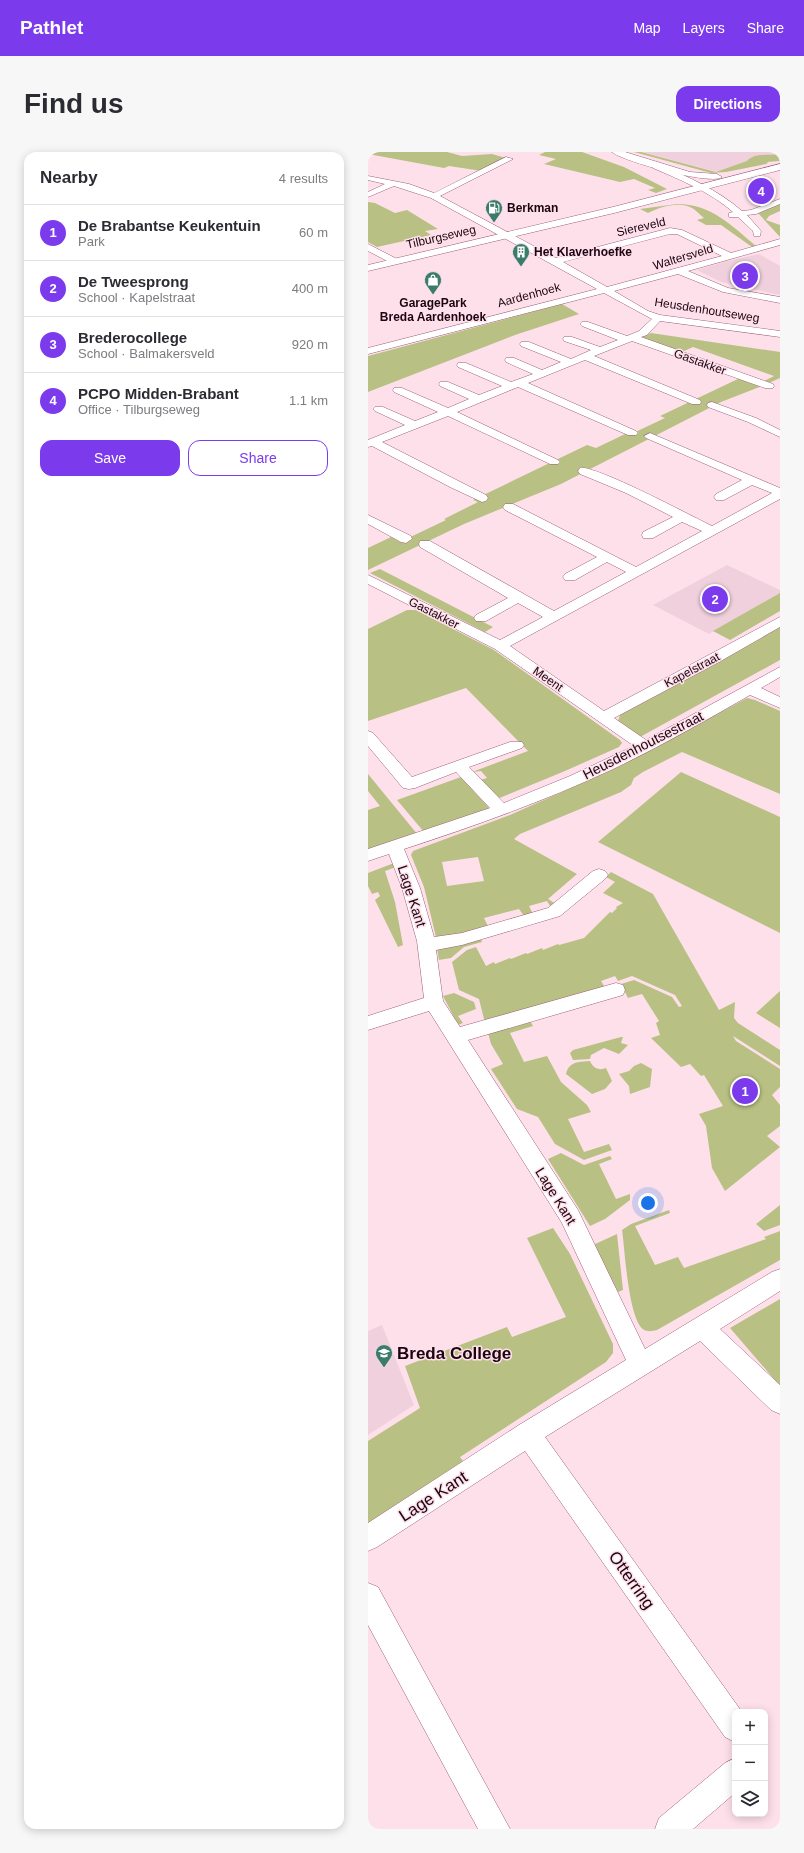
<!DOCTYPE html>
<html lang="en">
<head>
<meta charset="utf-8">
<style>
  body { margin:0; font-family:Helvetica,sans-serif; background:#f7f7f7; color:#2b2b33 }
  .controls { position:absolute; right:12px; bottom:12px; display:grid; overflow:hidden; border-radius:8px; box-shadow:0 2px 10px #0003 }
  .controls button { width:36px; height:36px; display:grid; place-items:center; padding:0; border:0; border-bottom:1px solid #e1e1e2; background:#fff; color:#2b2b33; font:20px sans-serif }
  .you { position:absolute; left:280px; top:1051px; width:14px; height:14px; margin:-10px; border:3px solid #fff; border-radius:50%; background:#1a73e8; box-shadow:0 0 0 6px #1a73e833 }
  .badge { display:grid; place-items:center; width:26px; height:26px; border-radius:50%; background:#7c3aed; color:#fff; font-size:13px; font-weight:700 }
  .pin { position:absolute; translate:-50% -50%; border:2px solid #fff; box-shadow:0 1px 4px #0006 }
  .list { margin:0; padding:0; list-style:none }
  h2 { display:flex; justify-content:space-between; align-items:center; height:52px; margin:0; padding:0 16px; font-size:17px }
  h2 small { font-size:13px; font-weight:400; color:#7c7c81 }
  .list li { display:grid; grid-template-columns:26px 1fr auto; gap:12px; align-items:center; box-sizing:border-box; height:56px; padding:0 16px; border-top:1px solid #e1e1e2 }
  .list b { display:block; font-size:15px; white-space:nowrap }
  .list p { margin:0; font-size:13px; white-space:nowrap; color:#7c7c81 }
  .list em { font-size:13px; font-style:normal; color:#7c7c81 }
  .actions { display:flex; gap:8px; padding:12px 16px }
  .actions a { flex:1; padding:9px 0; border:1px solid #7c3aed; border-radius:12px; text-align:center; font-size:14px; color:#7c3aed }
  .actions .main { background:#7c3aed; color:#fff }
  .icon { flex:none; width:22px; height:22px; fill:none; stroke:currentColor; stroke-width:2; stroke-linecap:round; stroke-linejoin:round }
  .map { position:relative; flex:none; width:412px; height:1677px; overflow:hidden; border-radius:12px }
  header { display:flex; align-items:center; gap:24px; box-sizing:border-box; height:56px; padding:0 20px; background:#7c3aed; color:#fff }
  header strong { font-size:19px }
  nav { display:flex; gap:22px; margin-inline-start:auto; font-size:14px }
  .intro { display:flex; align-items:center; justify-content:space-between; box-sizing:border-box; height:96px; padding:0 24px }
  h1 { margin:0; font-size:28px }
  .button { padding:10px 18px; border-radius:12px; background:#7c3aed; color:#fff; font-size:14px; font-weight:700 }
  main { display:flex; gap:24px; padding:0 24px }
  aside { flex:1; background:#fff; border-radius:12px; box-shadow:0 2px 10px #0003 }
  .map>svg:first-child { display:block }
  .built { fill:#f0d0dc }
  .green { fill:#b9c083; fill-rule:evenodd }
  .lines { fill:none; stroke-linecap:round; stroke-linejoin:round }
  .minor-casing { stroke:#9d5e79; stroke-width:1 }
  .major-casing { stroke:#9d5e79; stroke-width:1 }
  .minor { fill:#fff; fill-rule:evenodd }
  .major { fill:#fff; fill-rule:evenodd }
  .labels { text-anchor:middle; stroke-width:3; stroke-linejoin:round; paint-order:stroke }
  .far-poi-label { font-size:12px; font-weight:bold; fill:#1c0510; stroke:#fee0eb; text-anchor:start }
  .far-street-label { font-size:12px; fill:#1c0510; stroke:#fee0eb }
  .street-label { font-size:14px; fill:#1c0510; stroke:#fee0eb }
  .near-poi-label { font-size:17px; font-weight:bold; fill:#1c0510; stroke:#fee0eb; text-anchor:start }
  .near-street-label { font-size:17px; fill:#1c0510; stroke:#fee0eb }
</style>
</head>
<body>
<header>
<strong>Pathlet</strong>
<nav><a>Map</a><a>Layers</a><a>Share</a></nav>
</header>
<div class="intro"><h1>Find us</h1><a class="button">Directions</a></div>
<main>
<aside>
<h2>Nearby<small>4 results</small></h2>
<ul class="list">
<li><span class="badge">1</span><div><b>De Brabantse Keukentuin</b><p>Park</p></div><em>60 m</em></li>
<li><span class="badge">2</span><div><b>De Tweesprong</b><p>School · Kapelstraat</p></div><em>400 m</em></li>
<li><span class="badge">3</span><div><b>Brederocollege</b><p>School · Balmakersveld</p></div><em>920 m</em></li>
<li><span class="badge">4</span><div><b>PCPO Midden-Brabant</b><p>Office · Tilburgseweg</p></div><em>1.1 km</em></li>
</ul>
<div class="actions"><a class="main">Save</a><a>Share</a></div>
</aside>
<div class="map">
<svg width="412" height="1677" viewBox="0 0 412 1677">
  <rect width="100%" height="100%" fill="#fee0eb"/>
  <path class="built" d="M274,0H412V5L350,20Z
    M391,102L412,114V143L353,130L329,118L359,109Z
    M359,413L412,438V441L341,482L285,453Z
    M14,1173L46,1253L0,1283V1179Z"/>
  <path class="green" d="M0,0H79L94,4L124,2L138,6L114,19L81,14L76,16L0,2Z
    M177,0H214L256,15L299,37L288,41L280,38L287,36L266,27L252,30L176,12L188,7L171,3Z
    M266,0H273L348,20L379,9C387,0 401,4 412,2V9L399,10L400,11L398,12L358,20L343,21Z
    M0,50L7,51L27,61L39,58L70,77L57,79L63,83L9,95L0,90Z
    M412,50V59L401,64L398,68L412,73V85L389,60Z
    M309,52C343,52 363,73 388,94L384,95L353,73H338L329,68L336,66C332,63 328,58 324,56C311,49 292,55 280,61L272,57Z
    M194,152L211,162L147,183L0,240V204Z
    M283,181L412,200V226L401,231L396,229L406,224L325,195L312,201L275,187L274,185Z
    M372,226L394,234L353,250L193,332L96,372L0,418V396L23,385L32,390L78,368L76,367L110,350L105,348L219,293L228,296L257,282L261,283L297,266L292,264Z
    M12,417L125,475L117,480L2,421Z
    M412,441V459L362,488L345,479Z
    M39,458H48L126,498L252,588L254,591L251,595L197,619L129,647L112,628L119,626L113,619L104,620L160,599L98,536L0,569V477Z
    M412,474V508L272,585L250,569L252,563Z
    M379,546L387,548L412,559V642L314,600L275,620L266,626L263,633L253,640L152,682L146,687L209,722L180,747L188,752L184,757L179,749L161,754L165,762L156,764L151,757L116,766L120,774L92,782L68,785L56,735L43,703L45,699L142,663L252,614ZM110,705L116,729L79,734L74,710Z
    M313,620L412,665V781L230,690Z
    M0,622L50,683L0,699V658L12,654L0,639Z
    M93,625L122,657L56,680L29,648Z
    M26,711L28,715L17,719L27,750L35,793L30,795L7,748L12,744L10,740L4,742L0,734V721Z
    M243,720L285,742L351,858L367,850L366,866L370,871L412,898V914L365,884L368,889L412,917V935L404,943L412,953V974L399,984L412,995L357,1039L344,1016L338,974L331,962L355,954L336,923L333,924L322,912L313,915L283,886L292,883L288,871L291,869L274,842L260,846L253,832L266,828L304,845L311,855L314,854L307,843L264,824L250,829L247,824L233,829L238,837L117,871L111,847L91,838L84,810L99,798L108,795L118,814L126,810L127,812L142,806L143,807L158,801L159,802L174,796L175,798L190,792L191,793L216,786L242,760L244,761L249,756L248,755L255,751L235,741L247,730L238,725Z
    M113,787L114,790L96,795L83,806L71,808L69,796Z
    M412,839V876L388,861Z
    M86,841L106,850L108,857L90,864L95,871L90,873L75,844Z
    M161,867L165,874L142,881L156,910L179,904L193,930L219,953L223,960L200,967L216,1000L241,992L244,998L216,1008L187,992L170,965L149,957L123,917L135,912L123,892L119,877Z
    M253,885H255L253,891L260,893L251,902L236,896L223,903L222,907L205,908L202,901L205,898Z
    M222,909C225,916 231,919 238,916L244,929L237,937L224,942L198,922C201,909 211,910 222,909Z
    M273,911L284,917L282,935L262,942L261,934L251,922L261,919L266,914Z
    M193,1001L216,1013L242,1004L244,1007L231,1012L248,1047L262,1042V1048L237,1067L222,1074L180,1007Z
    M412,1053V1073L396,1079L388,1072Z
    M301,1058L302,1061L267,1074L287,1113L310,1105L316,1116L398,1087L396,1085L412,1079V1108L289,1178C284,1179 281,1180 276,1178C260,1168 257,1097 254,1078L263,1072Z
    M185,1076L202,1102L245,1192V1201L238,1210L92,1305L95,1309L0,1371V1289L52,1256L37,1214L139,1175L144,1185L198,1165L159,1086Z
    M249,1082L255,1138L250,1140L225,1093Z
    M412,1147V1234L362,1176Z"/>
  <g class="lines">
    <g class="minor-casing">
      <path id="minor" d="M138,5L145,7L72,44L188,106L302,76L314,78L363,101L412,87V93L320,119L360,136L412,145V151L355,140L310,122L246,139L280,159L292,163L412,179V185L292,169L279,183L273,185L405,232L406,234L405,236H397L264,189L226,204L332,248L333,250L332,252H324L217,208L160,231L268,279L270,281L268,283H260L150,235L89,260L190,308L192,310L190,312H182L80,264L14,290L118,343L120,346L118,349L114,350L82,335L4,294L0,295V288L37,273L7,259L5,257L7,255H15L47,269L70,260L26,240L25,238L26,236H34L80,256L101,247L72,234L71,232L72,230H80L111,243L134,234L90,215L89,213L90,211H98L143,230L165,222L138,210L137,208L138,206H146L174,218L193,210L153,194L152,192L153,190H161L203,207L223,198L196,189L195,187L196,185H204L232,195L250,188L214,174L212,172L214,170H220L259,184L271,179L284,167L236,141L0,202V196L229,137L63,46L26,34L0,45V40L17,32L0,28V24L41,32L66,41ZM302,82H309L354,104L239,135L195,110Z
        M285,12H291C320,25 350,38 374,59L383,58L412,47V52L388,62L379,63L393,79L392,84H386L385,79L370,65H361V61L365,60C342,40 313,28 285,16Z
        M0,92L29,107L31,109L26,112L23,111L0,99Z
        M344,250L388,266L412,278V285L380,270L340,255L339,253L340,251Z
        M282,281L412,336V347L142,494L236,559L412,465V475L351,510L246,566L278,588L412,515V525L393,536L412,545V556L382,543C337,569 291,595 243,618C176,649 107,674 36,697L52,736L66,785L94,781L180,756L225,719L231,717L237,719L240,723L237,727L192,764L94,793L68,798L75,849L92,875L248,831L255,833L257,838L255,843L100,888L210,1058L277,1197L404,1120L412,1117V1139L352,1177L412,1233V1262L403,1258L332,1189L177,1285L374,1560H367V1590L357,1585L157,1299L9,1395L0,1399V1371L151,1273L258,1208L194,1071L61,859L0,878V864L56,846L49,789L34,736L21,702L0,709V697L122,656L88,620L47,636L41,637L35,636L0,594V579L5,581L44,625L142,590H154L156,593L154,596L101,615L136,651L202,624L266,594L127,497L0,432V423L132,488L175,465L150,451L118,469H108L106,466L108,463L140,446L52,395L51,392L52,389H62L186,459L258,420L239,410L207,428H197L195,425L197,422L229,405L137,358L135,355L137,352H145L268,415L334,379L314,370L285,386H275L274,383L275,380L305,365L258,341L212,322L210,319L212,316C228,313 323,364 344,374L404,341L384,333L356,348H348L346,345L348,342L374,328L278,286L276,284Z
        M0,363L43,384L44,387L38,391L33,390L0,372Z
        M0,1431L10,1435L142,1677H110L0,1473Z
        M367,1606V1641L325,1677H287L291,1666L357,1611Z"/>
    </g>
    <g class="major-casing">
      <path id="major" d="M244,0H257L322,20L349,22L354,25C344,34 253,9 244,0Z
        M412,12V18L246,61L0,119V113L245,55Z"/>
    </g>
    <use href="#minor" class="minor"/>
    <use href="#major" class="major"/>
  </g>
  <defs>
    <g id="fuel-pin" transform="scale(0.9)"><path d="M0 17L-7.5 6A9.5 9.5 0 1 1 7.5 6Z" fill="#3b7b69" stroke="#fee0eb"/><path d="M-5.5-6h7V0h2V4h1.3V-2.5L3-4.5l.8-.8L6-3V5H2.5V1h-1V6h-7ZM-4.2-4.7v3.2H.2V-4.7Z" fill="#fff"/></g>
    <g id="building-pin" transform="scale(0.9)"><path d="M0 17L-7.5 6A9.5 9.5 0 1 1 7.5 6Z" fill="#3b7b69" stroke="#fee0eb"/><path d="M-4-6H4V6H1V3H-1V6H-4ZM-2.5-4.3h1.7v1.8h-1.7ZM.8-4.3h1.7v1.8H.8ZM-2.5-1h1.7V.8h-1.7ZM.8-1h1.7V.8H.8Z" fill="#fff"/></g>
    <g id="shop-pin" transform="scale(0.9)"><path d="M0 17L-7.5 6A9.5 9.5 0 1 1 7.5 6Z" fill="#3b7b69" stroke="#fee0eb"/><path d="M-5-2.5h2.3a2.7 3.5 0 0 1 5.4 0H5L5.5 6h-11ZM-1.5-2.5h3a1.5 2.3 0 0 0-3 0Z" fill="#fff"/></g>
    <g id="school-pin" transform="scale(0.9)"><path d="M0 17L-7.5 6A9.5 9.5 0 1 1 7.5 6Z" fill="#3b7b69" stroke="#fee0eb"/><path d="M0-5L7-2L0 1L-7-2ZM-4 1L0 2.5L4 1V4Q0 6-4 4Z" fill="#fff"/></g>
  </defs>
  <g fill-rule="evenodd">
    <use href="#fuel-pin" x="126" y="56"/>
    <use href="#building-pin" x="153" y="100"/>
    <use href="#shop-pin" x="65" y="128"/>
    <use href="#school-pin" x="16" y="1201"/>
  </g>
  <g class="labels">
    <g class="far-poi-label">
      <text x="139" y="60">Berkman</text>
      <text x="166" y="104">Het Klaverhoefke</text>
      <text x="65" y="155" text-anchor="middle">GaragePark<tspan x="65" dy="14">Breda Aardenhoek</tspan></text>
    </g>
    <g class="far-street-label">
      <text transform="translate(273 75) rotate(-13)" y="4">Siereveld</text>
      <text transform="translate(73 85) rotate(-13)" y="4">Tilburgseweg</text>
      <text transform="translate(315 105) rotate(-17)" y="4">Waltersveld</text>
      <text transform="translate(161 143) rotate(-15)" y="4">Aardenhoek</text>
      <text transform="translate(339 158) rotate(9)" y="4">Heusdenhoutseweg</text>
      <text transform="translate(332 210) rotate(20)" y="4">Gastakker</text>
      <text transform="translate(66 461) rotate(27)" y="4">Gastakker</text>
      <text transform="translate(324 518) rotate(-28)" y="4">Kapelstraat</text>
      <text transform="translate(180 527) rotate(35)" y="4">Meent</text>
    </g>
    <g class="street-label">
      <text transform="translate(275 593) rotate(-27)" y="5">Heusdenhoutsestraat</text>
      <text transform="translate(44 744) rotate(72)" y="5">Lage Kant</text>
      <text transform="translate(188 1044) rotate(58)" y="5">Lage Kant</text>
    </g>
    <g class="near-poi-label">
      <text x="29" y="1207">Breda College</text>
    </g>
    <g class="near-street-label">
      <text transform="translate(65 1344) rotate(-33)" y="6">Lage Kant</text>
      <text transform="translate(264 1428) rotate(55)" y="6">Otterring</text>
    </g>
  </g>
</svg>
<div class="controls">
<button>+</button>
<button>−</button>
<button><svg class="icon" aria-label="layers" viewBox="0 0 24 24"><path d="M12 4l9 5-9 5-9-5zM3 14l9 5 9-5"/></svg></button>
</div>
<div class="you"></div>
<div class="pin badge" style="left:377px;top:939px">1</div>
<div class="pin badge" style="left:347px;top:447px">2</div>
<div class="pin badge" style="left:377px;top:124px">3</div>
<div class="pin badge" style="left:393px;top:39px">4</div>
</div>
</main>
</body>
</html>
